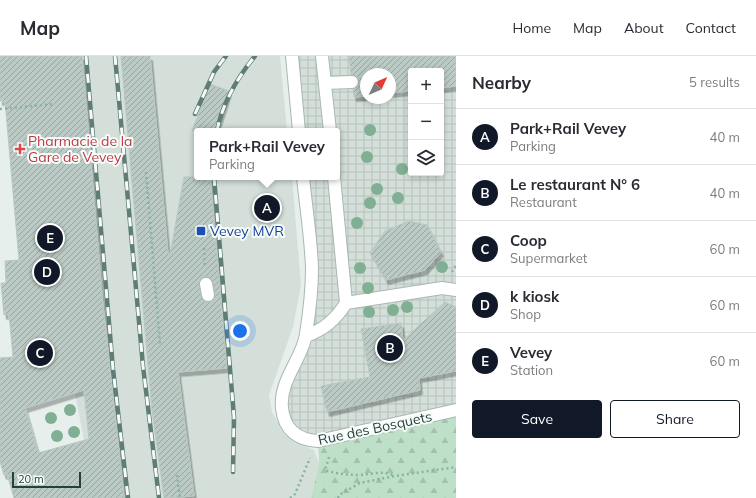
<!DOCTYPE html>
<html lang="en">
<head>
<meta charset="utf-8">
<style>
  body { margin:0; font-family:Mulish,sans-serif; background:#f2f2f3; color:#2b2b33 }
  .controls { position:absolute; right:12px; top:12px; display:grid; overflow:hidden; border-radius:4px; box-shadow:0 2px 6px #0003 }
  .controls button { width:36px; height:36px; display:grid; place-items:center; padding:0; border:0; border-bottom:1px solid #e1e1e2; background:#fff; color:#2b2b33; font:20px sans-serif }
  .compass { position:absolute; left:360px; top:12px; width:36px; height:36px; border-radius:50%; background:#fff; box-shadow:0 2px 6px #0003; rotate:46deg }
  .scale { position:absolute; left:12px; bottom:10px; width:69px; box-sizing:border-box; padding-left:4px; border:2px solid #24423a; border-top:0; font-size:11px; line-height:14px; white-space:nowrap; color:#24423a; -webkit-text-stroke:3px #f7fbf9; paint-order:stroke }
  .you { position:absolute; left:240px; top:275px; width:14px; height:14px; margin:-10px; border:3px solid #fff; border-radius:50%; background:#1a73e8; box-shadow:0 0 0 6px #1a73e833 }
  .badge { display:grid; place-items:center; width:26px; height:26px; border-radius:50%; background:#111827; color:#fff; font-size:13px; font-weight:700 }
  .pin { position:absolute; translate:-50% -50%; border:2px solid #fff; box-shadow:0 1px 4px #0006 }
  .popup { position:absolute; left:194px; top:72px; width:146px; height:52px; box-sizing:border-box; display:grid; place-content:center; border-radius:4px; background:#fff; filter:drop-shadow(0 1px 3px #0005); font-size:13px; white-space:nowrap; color:#7c7c81 }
  .popup b { font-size:15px; color:#2b2b33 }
  .popup::after { content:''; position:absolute; left:50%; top:100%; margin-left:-8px; border:8px solid transparent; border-top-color:#fff }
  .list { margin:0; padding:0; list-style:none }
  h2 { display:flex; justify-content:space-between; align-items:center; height:52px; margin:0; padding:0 16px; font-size:17px }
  h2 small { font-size:13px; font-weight:400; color:#7c7c81 }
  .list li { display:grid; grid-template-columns:26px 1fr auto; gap:12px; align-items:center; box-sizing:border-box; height:56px; padding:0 16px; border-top:1px solid #e1e1e2 }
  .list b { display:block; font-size:15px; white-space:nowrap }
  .list p { margin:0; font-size:13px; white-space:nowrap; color:#7c7c81 }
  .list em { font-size:13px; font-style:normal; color:#7c7c81 }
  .actions { display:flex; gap:8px; padding:12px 16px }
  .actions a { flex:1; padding:9px 0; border:1px solid #111827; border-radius:4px; text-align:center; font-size:14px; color:#111827 }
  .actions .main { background:#111827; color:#fff }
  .icon { flex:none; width:22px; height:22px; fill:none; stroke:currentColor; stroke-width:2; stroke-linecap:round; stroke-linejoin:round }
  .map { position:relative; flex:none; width:456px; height:442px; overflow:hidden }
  header { display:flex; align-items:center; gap:24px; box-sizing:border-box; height:56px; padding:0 20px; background:#fff; border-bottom:1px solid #e1e1e2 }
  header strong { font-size:19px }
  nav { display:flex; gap:22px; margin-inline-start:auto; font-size:14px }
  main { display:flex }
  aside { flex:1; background:#fff }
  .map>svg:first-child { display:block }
  .built { fill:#d4dfda }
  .industrial { fill:url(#industrial-grid); fill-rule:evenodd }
  .forest { fill:url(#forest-firs) }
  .building { fill:url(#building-hatch); stroke:#b8c9c2; fill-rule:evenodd; filter:url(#shadow) }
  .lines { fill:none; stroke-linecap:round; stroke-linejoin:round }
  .service-casing { stroke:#a8b8b2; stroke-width:14 }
  .minor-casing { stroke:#a8b8b2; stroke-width:14 }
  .path { stroke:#86b3a5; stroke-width:2.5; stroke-dasharray:2 3; stroke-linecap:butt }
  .service { stroke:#fff; stroke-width:12 }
  .minor { stroke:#fff; stroke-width:12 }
  .rail-casing { stroke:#5f7d75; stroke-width:4.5 }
  .rail { stroke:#f7fbf9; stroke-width:3; stroke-dasharray:9; stroke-linecap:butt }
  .tree { fill:#80af93 }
  .health-dot { fill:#e0444e; stroke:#f7fbf9; stroke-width:1.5 }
  .transit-dot { fill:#1a4fb4; stroke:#f7fbf9; stroke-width:1.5 }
  .labels { text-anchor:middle; stroke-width:4; stroke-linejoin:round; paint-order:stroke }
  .health-label { font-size:14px; fill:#be3a42; stroke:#f7fbf9; text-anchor:start }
  .transit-label { font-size:14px; fill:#164399; stroke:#f7fbf9; text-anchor:start }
  .street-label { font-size:14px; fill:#24423a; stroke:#f7fbf9 }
</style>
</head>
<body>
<header>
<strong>Map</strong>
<nav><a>Home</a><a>Map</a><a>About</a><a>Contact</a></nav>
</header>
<main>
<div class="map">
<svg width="456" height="442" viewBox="0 0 456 442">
  <defs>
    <pattern id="industrial-grid" width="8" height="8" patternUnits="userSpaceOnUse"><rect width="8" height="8" fill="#d4dfda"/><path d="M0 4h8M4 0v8" fill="none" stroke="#b6c1bc"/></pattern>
    <pattern id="forest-firs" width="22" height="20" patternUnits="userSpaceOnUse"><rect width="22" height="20" fill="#bfe0c8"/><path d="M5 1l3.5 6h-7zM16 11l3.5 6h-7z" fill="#a4c1ad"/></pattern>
    <pattern id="building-hatch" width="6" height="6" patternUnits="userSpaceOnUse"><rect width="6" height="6" fill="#bbcac4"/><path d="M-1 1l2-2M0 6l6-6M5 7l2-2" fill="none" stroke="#98a6a0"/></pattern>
    <filter id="shadow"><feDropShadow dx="2.5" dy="4.5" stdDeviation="0" flood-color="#0004"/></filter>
  </defs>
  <rect width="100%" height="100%" fill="#e6efeb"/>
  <path class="built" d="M49,0H280L287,75H197V121H292L301,229L293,271L269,339L272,356L284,377L293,385L314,394L319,407L311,442H95L75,337L66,307L16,301L12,287L9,259H4L1,227H6L5,205L19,204L6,59L55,55Z"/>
  <path class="industrial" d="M292,0H456V354L318,385L297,380L282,342L306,280L309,241L303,121H337V75H299ZM411,15H441V117H411ZM366,18H390V42H366Z"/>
  <path class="forest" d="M456,354V442H311L319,407L318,385Z"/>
  <path class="building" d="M0,0H82L102,240L124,442H14L7,418L4,419L0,406V302L13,301L9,258L4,259L1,227H6L5,205L19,204L5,45H0ZM84,334L89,383L38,397L25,352Z
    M121,0H150L168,198L170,199L184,121H210L227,312L178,316L194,440L164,442L152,354ZM204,221H209L213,227L215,241L210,246H205L201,240L199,226Z
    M349,0H456V30L441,32V15H411V35L390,37V18H366V40L354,41L353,33L358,30L359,25L356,20L351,19Z
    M210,28L229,35L216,75H192Z
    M409,165L427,169L441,196L425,214L386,224L370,197L385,175Z
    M445,246L456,251V315L419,322L420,334L327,356L321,330L370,321L361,273L401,267L403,284Z"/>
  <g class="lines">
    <g class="service-casing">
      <path id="service" d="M325,27L352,26
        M206,228L208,239"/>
    </g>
    <g class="minor-casing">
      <path id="minor" d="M292,0L299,75
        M322,0L330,75
        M303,121C306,151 311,182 312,212C312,230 309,259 306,278C303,302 279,324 282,352C284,374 298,384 318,385L456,354
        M346,247L442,232L456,234
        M306,280C325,273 336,263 346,247L334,121"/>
    </g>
    <path class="path" d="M0,53L54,48
      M146,116L160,288
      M204,192L205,212
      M452,216L456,209
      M329,401L325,414C337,418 348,419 360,419C373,418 383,414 395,420
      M177,419L180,442
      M290,442L295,438L310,402
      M338,442L339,439L360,427L395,420L456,411"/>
    <use href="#service" class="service"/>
    <use href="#minor" class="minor"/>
    <g class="rail-casing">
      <path id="rail" d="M86,0L113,313L128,442
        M115,0L143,310L159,442
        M195,58L214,16L226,0
        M217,75C222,48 238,21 255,0
        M214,121L234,361L233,416"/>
    </g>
    <use href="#rail" class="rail"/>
  </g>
  <g class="tree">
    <circle cx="370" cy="74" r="6"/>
    <circle cx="367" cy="101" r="6"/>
    <circle cx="402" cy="113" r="6"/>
    <circle cx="377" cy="133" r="6"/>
    <circle cx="398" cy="142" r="6"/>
    <circle cx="370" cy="147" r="6"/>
    <circle cx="357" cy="167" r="6"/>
    <circle cx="442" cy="211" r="6"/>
    <circle cx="360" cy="212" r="6"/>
    <circle cx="368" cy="232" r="6"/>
    <circle cx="407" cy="251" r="6"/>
    <circle cx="393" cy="254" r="6"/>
    <circle cx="369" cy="256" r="6"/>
    <circle cx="70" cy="354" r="6"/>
    <circle cx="51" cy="362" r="6"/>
    <circle cx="74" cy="376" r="6"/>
    <circle cx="57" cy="380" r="6"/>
  </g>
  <path class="health-dot" d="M18 87h4v4h4v4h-4v4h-4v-4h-4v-4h4z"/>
  <rect class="transit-dot" x="196" y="170" width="10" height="10" rx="2"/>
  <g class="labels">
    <g class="health-label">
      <text x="28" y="90">Pharmacie de la<tspan x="28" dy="16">Gare de Vevey</tspan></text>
    </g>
    <g class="transit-label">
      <text x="210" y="180">Vevey MVR</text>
    </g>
    <g class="street-label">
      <text transform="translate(375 372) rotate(-12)" y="5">Rue des Bosquets</text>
    </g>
  </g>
</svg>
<div class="controls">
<button>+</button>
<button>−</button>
<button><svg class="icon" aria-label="layers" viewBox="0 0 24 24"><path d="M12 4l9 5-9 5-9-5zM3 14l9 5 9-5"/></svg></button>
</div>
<svg class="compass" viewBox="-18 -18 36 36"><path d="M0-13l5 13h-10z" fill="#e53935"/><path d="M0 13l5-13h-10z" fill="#7c7c81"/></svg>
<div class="scale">20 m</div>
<div class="you"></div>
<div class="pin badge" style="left:267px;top:152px">A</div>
<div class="popup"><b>Park+Rail Vevey</b>Parking</div>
<div class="pin badge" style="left:390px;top:292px">B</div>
<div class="pin badge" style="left:40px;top:297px">C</div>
<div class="pin badge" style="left:47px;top:216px">D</div>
<div class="pin badge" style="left:50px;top:182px">E</div>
</div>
<aside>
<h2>Nearby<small>5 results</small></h2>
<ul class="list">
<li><span class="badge">A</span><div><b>Park+Rail Vevey</b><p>Parking</p></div><em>40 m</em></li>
<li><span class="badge">B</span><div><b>Le restaurant N° 6</b><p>Restaurant</p></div><em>40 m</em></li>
<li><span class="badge">C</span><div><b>Coop</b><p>Supermarket</p></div><em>60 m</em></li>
<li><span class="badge">D</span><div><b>k kiosk</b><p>Shop</p></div><em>60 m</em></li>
<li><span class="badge">E</span><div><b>Vevey</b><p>Station</p></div><em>60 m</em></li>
</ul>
<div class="actions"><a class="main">Save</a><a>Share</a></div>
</aside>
</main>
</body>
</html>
